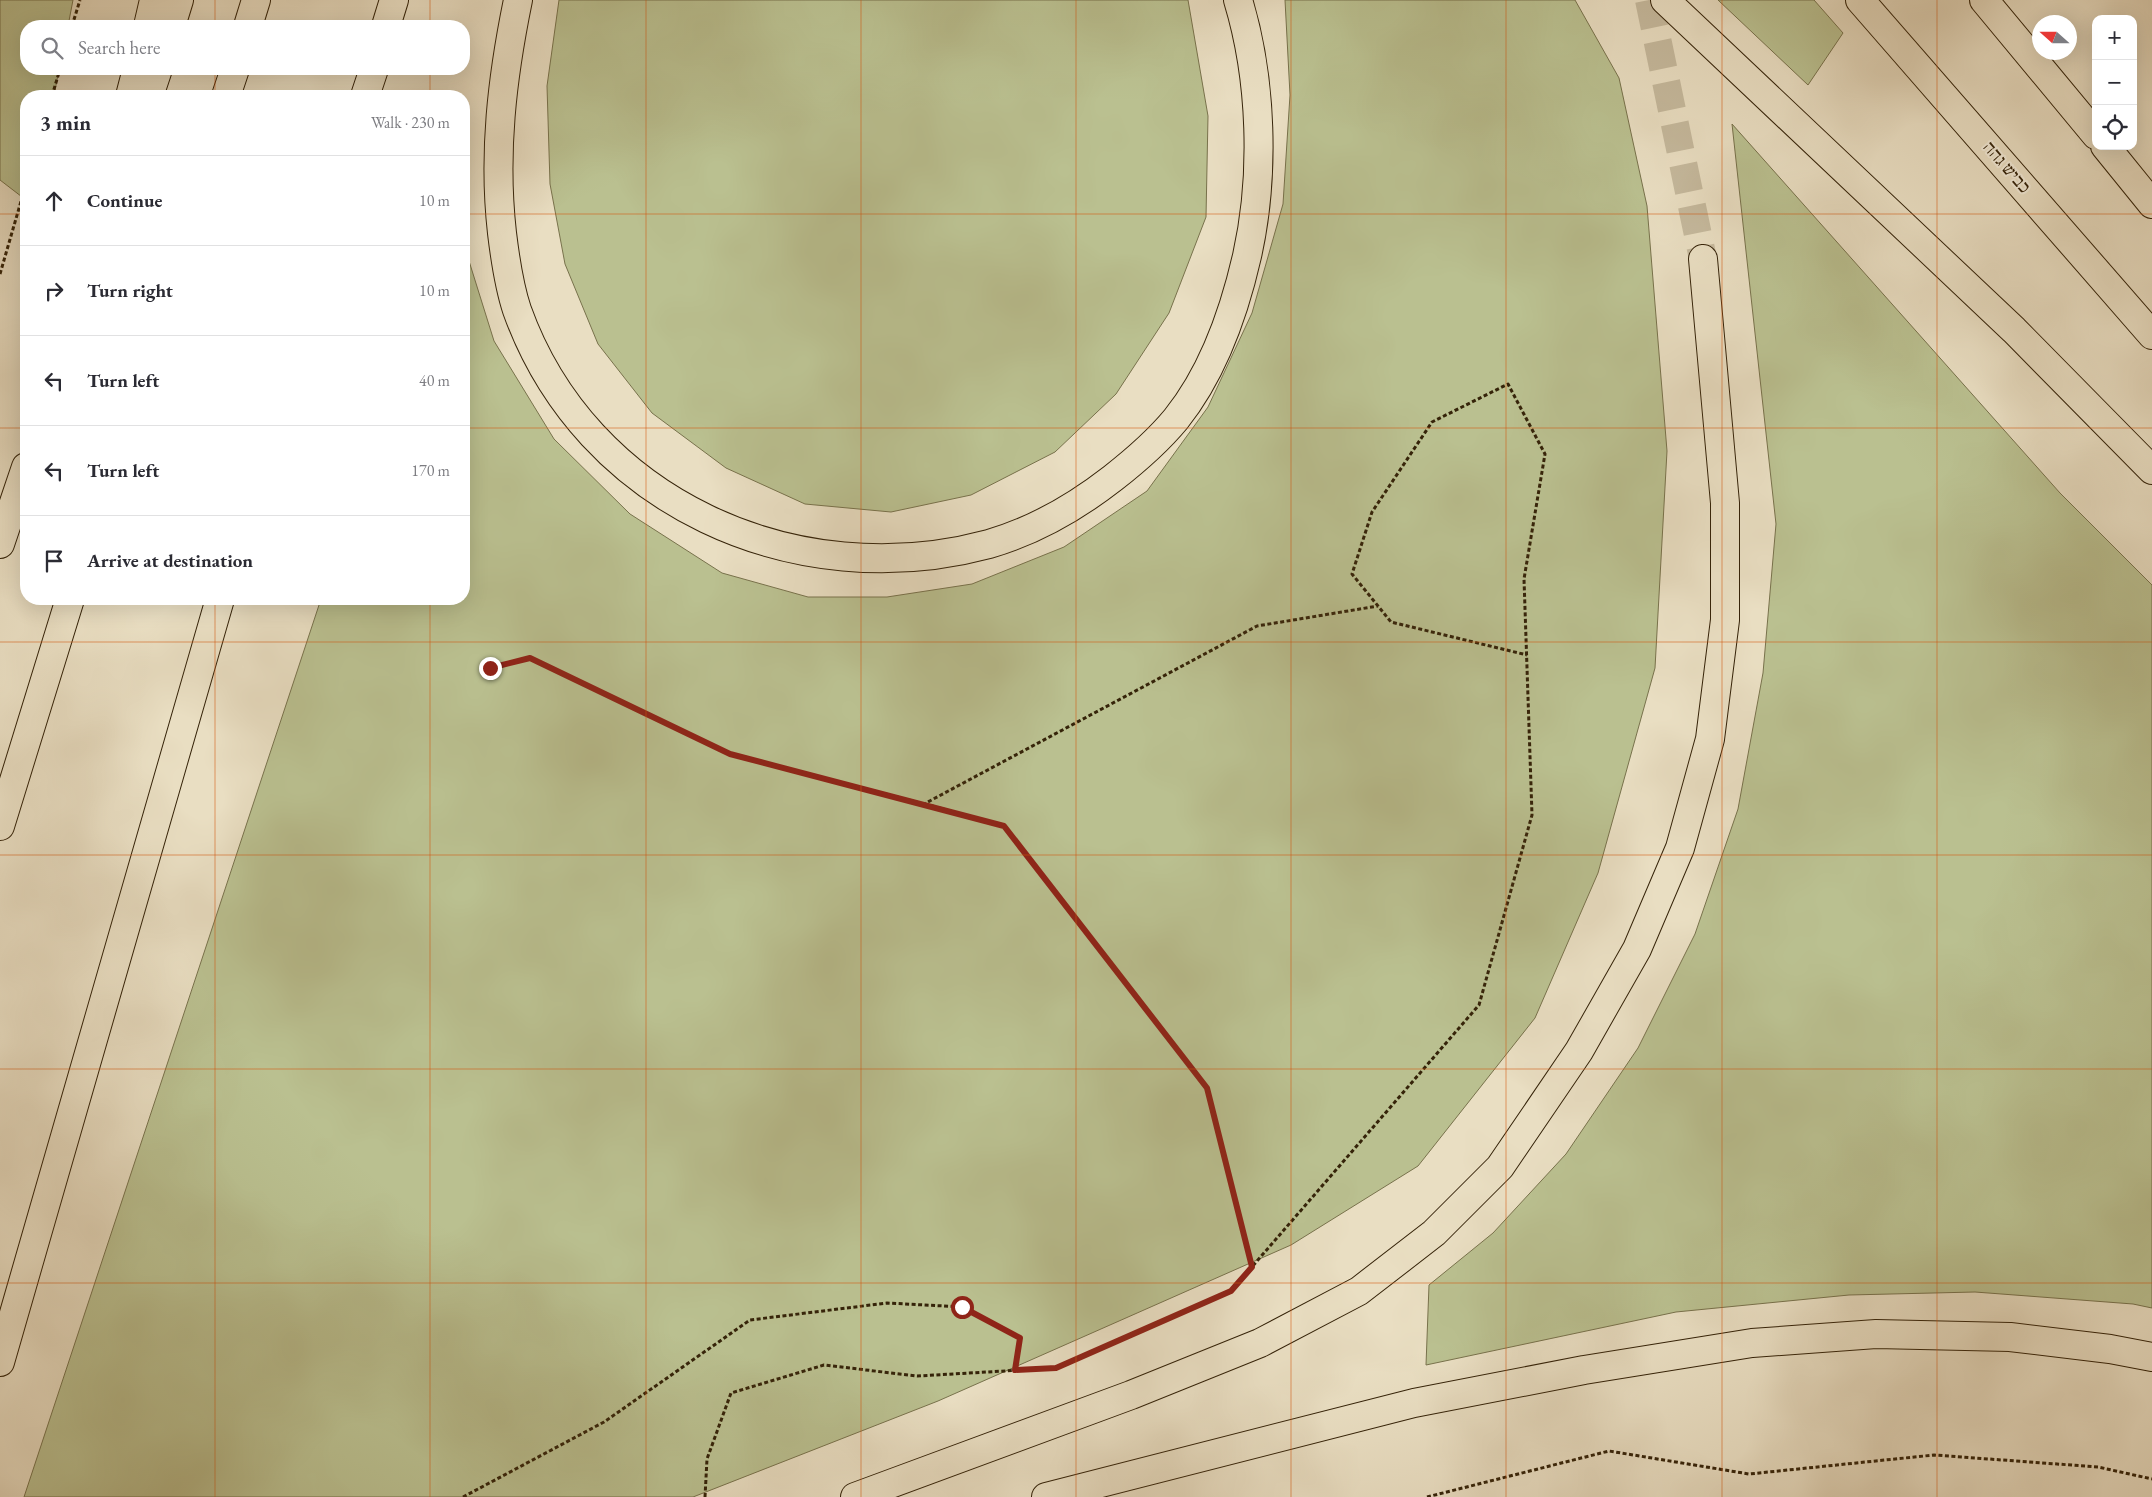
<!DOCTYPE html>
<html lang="en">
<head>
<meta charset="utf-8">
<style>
  body { margin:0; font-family:"EB Garamond","Frank Ruhl Libre",serif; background:#f2f2f3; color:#2b2b33 }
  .controls { position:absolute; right:15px; top:15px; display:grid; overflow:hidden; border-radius:10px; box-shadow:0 5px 20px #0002 }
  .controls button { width:45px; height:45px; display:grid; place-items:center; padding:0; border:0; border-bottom:1px solid #e1e1e2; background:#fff; color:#2b2b33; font:25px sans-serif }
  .compass { position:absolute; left:2032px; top:15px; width:45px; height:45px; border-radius:50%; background:#fff; box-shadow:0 5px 20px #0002; rotate:291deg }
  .stop { position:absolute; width:15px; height:15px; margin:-11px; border:4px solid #8f2418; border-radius:50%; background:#fff }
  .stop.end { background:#8f2418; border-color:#fff; box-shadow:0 1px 5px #0008 }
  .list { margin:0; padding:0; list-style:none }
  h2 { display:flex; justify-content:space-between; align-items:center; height:65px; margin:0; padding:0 20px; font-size:21px }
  h2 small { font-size:16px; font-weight:400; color:#7c7c81 }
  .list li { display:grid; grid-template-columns:32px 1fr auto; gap:15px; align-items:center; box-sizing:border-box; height:90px; padding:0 20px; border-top:1px solid #e1e1e2 }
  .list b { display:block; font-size:19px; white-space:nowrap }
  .list em { font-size:16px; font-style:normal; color:#7c7c81 }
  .icon { flex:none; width:28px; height:28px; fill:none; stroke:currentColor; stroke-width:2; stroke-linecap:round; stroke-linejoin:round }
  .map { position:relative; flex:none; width:2152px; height:1497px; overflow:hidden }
  .search { position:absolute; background:#fff; box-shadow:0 5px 20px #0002; left:20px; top:20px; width:450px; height:55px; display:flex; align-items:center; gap:12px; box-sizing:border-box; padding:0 18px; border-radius:20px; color:#7c7c81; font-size:19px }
  .panel { position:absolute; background:#fff; box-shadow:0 5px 20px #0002; left:20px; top:90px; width:450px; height:515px; border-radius:20px }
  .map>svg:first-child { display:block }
  .green { fill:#bac090; stroke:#78724c }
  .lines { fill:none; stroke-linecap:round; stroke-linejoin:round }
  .highway-tunnel { stroke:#c5b99d; stroke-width:28; stroke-dasharray:28 14; stroke-linecap:butt }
  .highway-casing { stroke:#352309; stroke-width:30 }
  .path { stroke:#352309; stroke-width:3; stroke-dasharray:4 2.5; stroke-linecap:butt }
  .highway { stroke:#e9dec2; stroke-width:28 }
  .route { stroke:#8f2418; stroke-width:6 }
  .grid { fill:none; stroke:#d6540c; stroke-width:1; stroke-opacity:0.55 }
  .labels { text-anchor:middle; stroke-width:4; stroke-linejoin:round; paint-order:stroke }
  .street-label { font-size:18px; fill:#352309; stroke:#f1ead7 }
</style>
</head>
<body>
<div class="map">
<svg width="2152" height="1497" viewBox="0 0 2152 1497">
  <rect width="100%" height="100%" fill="#e9dec2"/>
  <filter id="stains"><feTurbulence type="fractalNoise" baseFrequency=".004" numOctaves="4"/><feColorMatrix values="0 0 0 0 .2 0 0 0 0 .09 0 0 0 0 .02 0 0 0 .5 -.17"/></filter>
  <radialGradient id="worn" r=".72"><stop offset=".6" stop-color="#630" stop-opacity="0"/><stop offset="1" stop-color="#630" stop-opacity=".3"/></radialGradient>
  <path class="green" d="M0,0H73L68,26H26V69H59L54,96H26V200L0,180Z
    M559,0H1188L1208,116L1206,217L1169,313L1116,394L1055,452L971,495L891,512L805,504L726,468L652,413L598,344L565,264L550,184L547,86Z
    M1285,0H1575L1619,78L1647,206L1667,451L1655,668L1598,873L1535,1018L1418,1166L1291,1245L938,1401L693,1497H24L321,599H464V245L494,341L554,439L630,514L722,573L808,597H887L972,584L1064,547L1147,491L1208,407L1252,313L1283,204L1290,95Z
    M1718,0H1814L1843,33L1808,85Z
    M1732,124L2060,493L2152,585V1308L2133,1304L1975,1292L1849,1295L1676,1312L1426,1365L1429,1285L1493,1233L1566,1154L1638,1048L1695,934L1738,809L1763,673L1776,524Z"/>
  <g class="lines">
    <path class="highway-tunnel" d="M1649,0L1703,259"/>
    <g class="highway-casing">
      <path id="highway" d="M518,0C502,78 493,154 502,233C505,258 509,286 517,310C586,503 796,596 989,544C1034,531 1077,506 1113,478C1136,460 1157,442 1176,419C1213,373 1234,313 1247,256C1265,176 1262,79 1238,0
        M1665,0L2014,330L2152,470
        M1860,0L2152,335
        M1984,0L2096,135
        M148,26L154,0
        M171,26L179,0
        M248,26L256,0
        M386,26L394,0
        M130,96L137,69
        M149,96L158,69
        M226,96L235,69
        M365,96L374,69
        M2105,146L2152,204
        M0,544L26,467
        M0,826L70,599
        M0,1362L220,599
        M855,1497L1131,1395L1260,1343L1359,1291L1434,1233L1500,1167L1579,1051L1637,949L1680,848L1710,739L1725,620V503L1703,259
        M1046,1497L1414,1403L1584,1370L1752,1343L1876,1334L2010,1337L2110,1349L2152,1357"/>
    </g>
    <path class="path" d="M72,26L80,0
      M52,96L60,69
      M0,274L26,184
      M490,668L530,658L730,754L924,804L1257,626L1378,606
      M925,804L1004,826L1207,1088L1252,1267
      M463,1497L604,1422L750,1320L887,1303L963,1307L1020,1338L1015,1370
      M705,1497L707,1459L731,1393L824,1365L917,1376L1056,1368L1231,1291L1479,1005L1532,815L1524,579L1545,454L1508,384L1432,422L1372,512L1352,574L1391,622L1527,655
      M1427,1497L1609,1451L1749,1474L1934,1455L2098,1467L2152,1479"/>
    <use href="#highway" class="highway"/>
  </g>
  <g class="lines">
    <path class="route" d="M490,668L530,658L730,754L1004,826L1207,1088L1252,1267L1231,1291L1056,1368L1015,1370L1020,1338L962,1307"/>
  </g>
  <path class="grid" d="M215,0V26M430,0V26M646,0V1497M861,0V1497M1076,0V1497M1291,0V1497M1506,0V1497M1722,0V1497M1937,0V1497M215,69V96M430,69V96M0,214H26M464,214H2152M0,428H26M464,428H2152M215,599V1497M430,599V1497M0,642H2152M0,855H2152M0,1069H2152M0,1283H2152"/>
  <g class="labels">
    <g class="street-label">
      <text transform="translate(2007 167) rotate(49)" y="6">כביש גהה</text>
    </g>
  </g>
  <rect width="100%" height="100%" filter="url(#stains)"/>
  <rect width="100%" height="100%" fill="url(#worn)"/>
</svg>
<div class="controls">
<button>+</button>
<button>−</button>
<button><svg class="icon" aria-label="locate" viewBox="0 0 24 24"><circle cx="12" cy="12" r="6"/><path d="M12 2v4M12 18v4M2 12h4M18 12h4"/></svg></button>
</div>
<svg class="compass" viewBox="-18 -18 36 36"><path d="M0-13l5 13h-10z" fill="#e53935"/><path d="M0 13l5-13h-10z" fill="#7c7c81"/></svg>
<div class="stop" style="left:962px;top:1307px"></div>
<div class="stop end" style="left:490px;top:668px"></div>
<div class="search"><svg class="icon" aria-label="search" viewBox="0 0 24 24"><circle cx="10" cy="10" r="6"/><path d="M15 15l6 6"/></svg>Search here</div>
<section class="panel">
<h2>3 min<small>Walk · 230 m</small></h2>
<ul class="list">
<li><svg class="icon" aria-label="ahead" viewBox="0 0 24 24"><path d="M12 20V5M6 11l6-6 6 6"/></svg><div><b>Continue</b></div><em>10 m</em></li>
<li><svg class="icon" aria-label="right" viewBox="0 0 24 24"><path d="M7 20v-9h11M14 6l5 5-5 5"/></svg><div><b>Turn right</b></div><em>10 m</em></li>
<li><svg class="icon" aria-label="left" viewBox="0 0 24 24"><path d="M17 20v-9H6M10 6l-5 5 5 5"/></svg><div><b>Turn left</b></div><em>40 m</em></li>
<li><svg class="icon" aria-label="left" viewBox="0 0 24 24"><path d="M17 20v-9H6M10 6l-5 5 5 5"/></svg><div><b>Turn left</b></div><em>170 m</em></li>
<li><svg class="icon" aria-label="arrive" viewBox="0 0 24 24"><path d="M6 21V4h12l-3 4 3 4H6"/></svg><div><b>Arrive at destination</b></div></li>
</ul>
</section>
</div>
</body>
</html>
